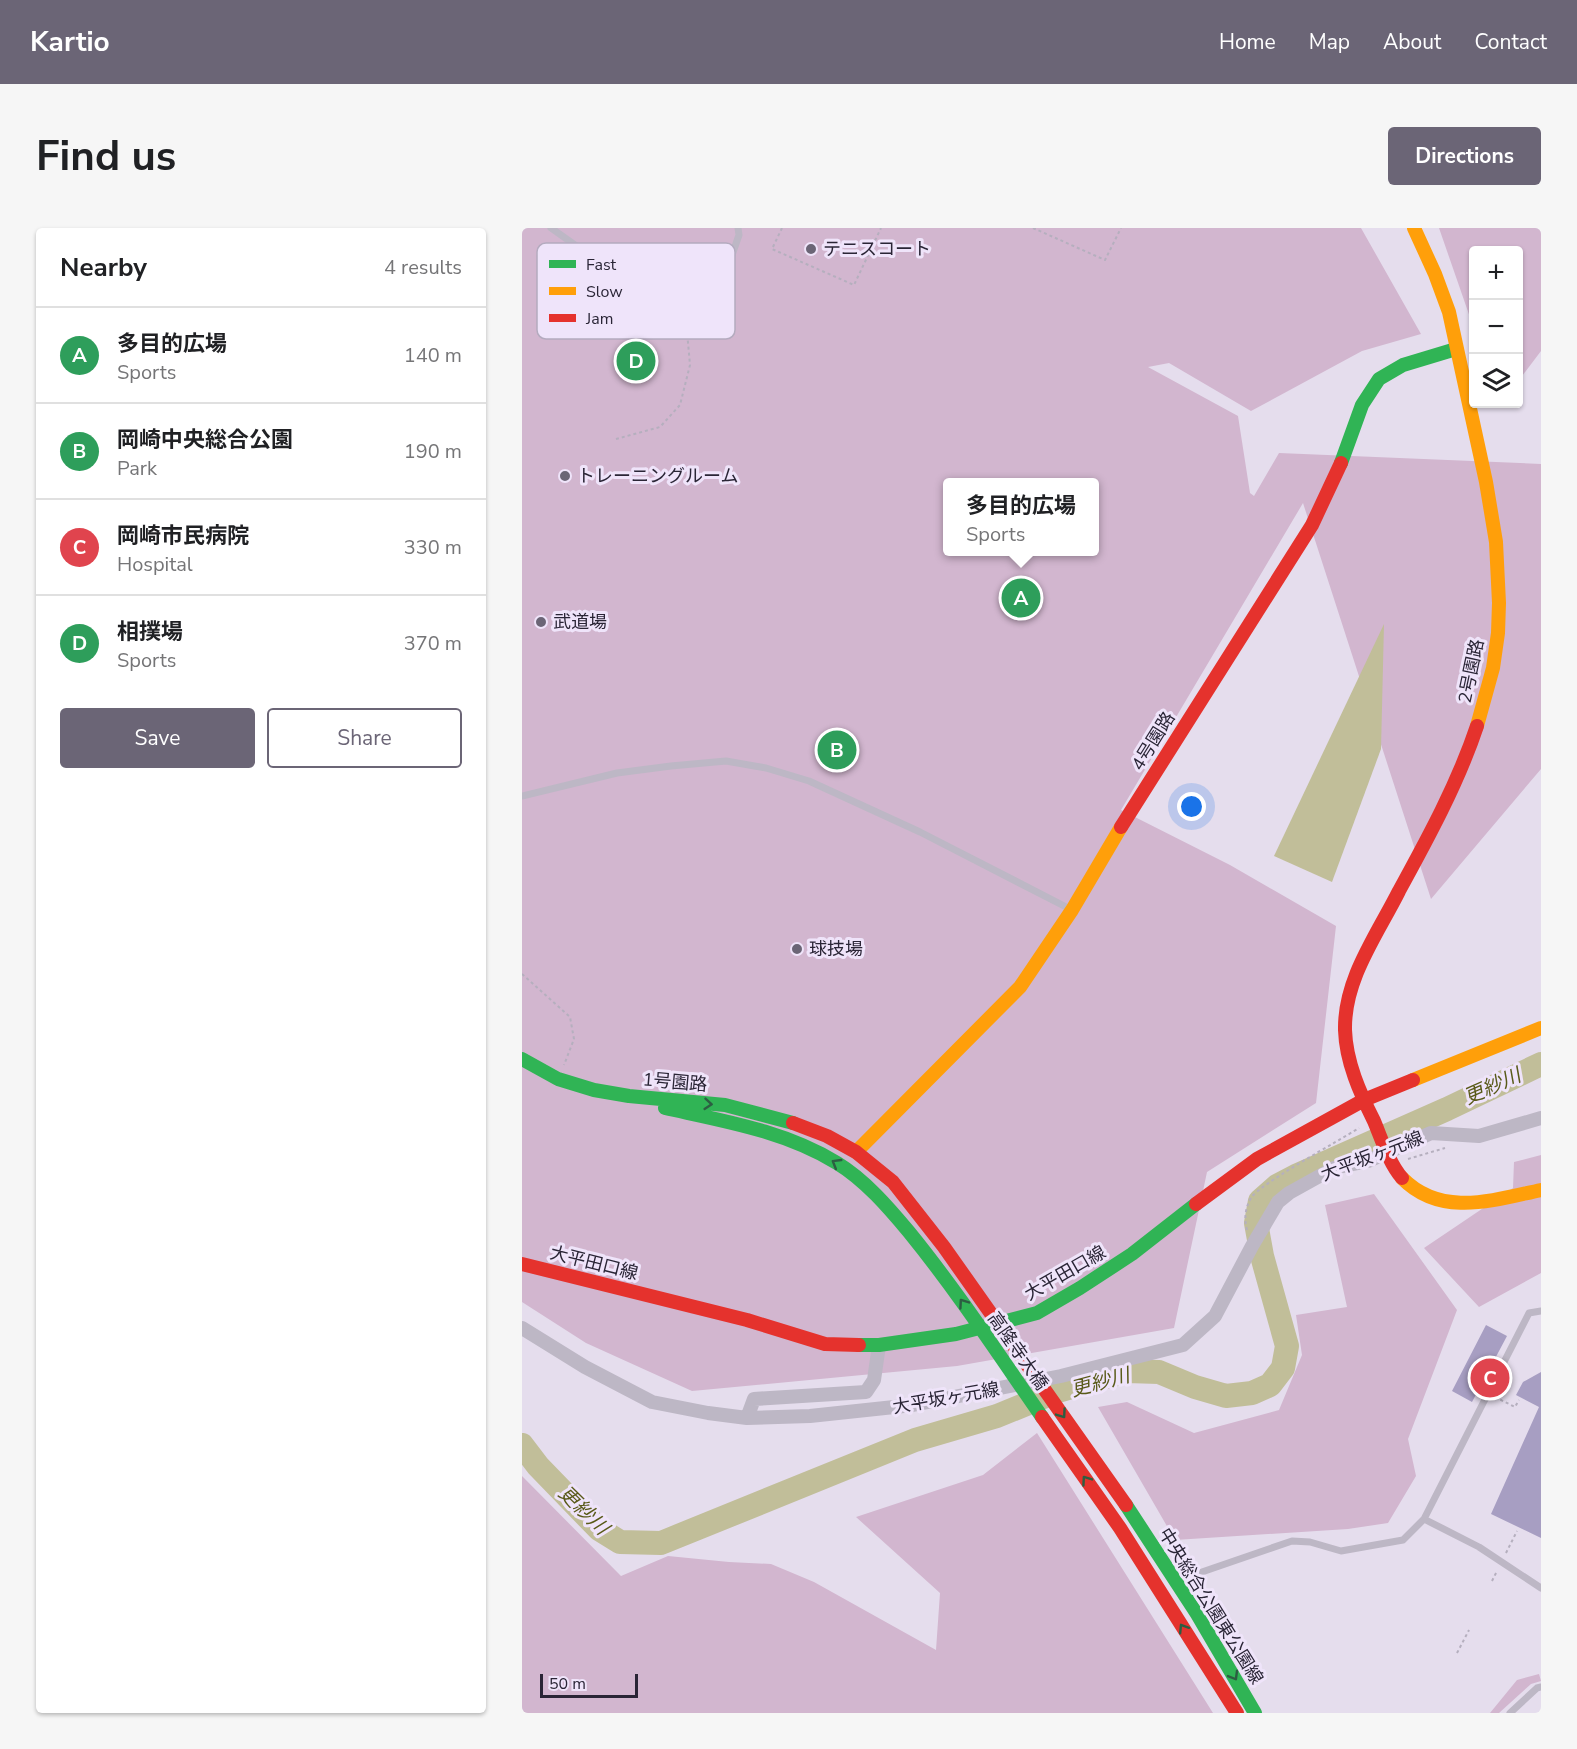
<!DOCTYPE html>
<html lang="en">
<head>
<meta charset="utf-8">
<style>
  body { margin:0; font-family:"Nunito Sans","Noto Sans JP",sans-serif; background:#f6f6f6; color:#202124 }
  .controls { position:absolute; right:18px; top:18px; display:grid; overflow:hidden; border-radius:6px; box-shadow:0 2px 4px #0004 }
  .controls button { width:54px; height:54px; display:grid; place-items:center; padding:0; border:0; border-bottom:2px solid #e0e0e0; background:#fff; color:#202124; font:30px sans-serif }
  .scale { position:absolute; left:18px; bottom:15px; width:98px; box-sizing:border-box; padding-left:6px; border:3px solid #2a2536; border-top:0; font-size:16px; line-height:21px; white-space:nowrap; color:#2a2536; -webkit-text-stroke:4px #efe4fa; paint-order:stroke }
  .you { position:absolute; left:670px; top:579px; width:21px; height:21px; margin:-15px; border:4px solid #fff; border-radius:50%; background:#1a73e8; box-shadow:0 0 0 9px #1a73e833 }
  .badge { display:grid; place-items:center; width:39px; height:39px; border-radius:50%; background:#6b6576; color:#fff; font-size:20px; font-weight:700 }
  .pin { position:absolute; translate:-50% -50%; border:3px solid #fff; box-shadow:0 2px 6px #0006 }
  .popup { position:absolute; left:421px; top:250px; width:156px; height:78px; box-sizing:border-box; display:grid; place-content:center; border-radius:6px; background:#fff; filter:drop-shadow(0 2px 4px #0005); font-size:20px; white-space:nowrap; color:#757577 }
  .popup b { font-size:22px; color:#202124 }
  .popup::after { content:''; position:absolute; left:50%; top:100%; margin-left:-12px; border:12px solid transparent; border-top-color:#fff }
  .list { margin:0; padding:0; list-style:none }
  h2 { display:flex; justify-content:space-between; align-items:center; height:78px; margin:0; padding:0 24px; font-size:26px }
  h2 small { font-size:20px; font-weight:400; color:#757577 }
  .list li { display:grid; grid-template-columns:39px 1fr auto; gap:18px; align-items:center; box-sizing:border-box; height:96px; padding:0 24px; border-top:2px solid #e0e0e0 }
  .list b { display:block; font-size:22px; white-space:nowrap }
  .list p { margin:0; font-size:20px; white-space:nowrap; color:#757577 }
  .list em { font-size:20px; font-style:normal; color:#757577 }
  .actions { display:flex; gap:12px; padding:18px 24px }
  .actions a { flex:1; padding:14px 0; border:2px solid #6b6576; border-radius:6px; text-align:center; font-size:21px; color:#6b6576 }
  .actions .main { background:#6b6576; color:#fff }
  .icon { flex:none; width:33px; height:33px; fill:none; stroke:currentColor; stroke-width:2; stroke-linecap:round; stroke-linejoin:round }
  .map { position:relative; flex:none; width:1019px; height:1485px; overflow:hidden; border-radius:6px }
  header { display:flex; align-items:center; gap:36px; box-sizing:border-box; height:84px; padding:0 30px; background:#6b6576; color:#fff }
  header strong { font-size:28px }
  nav { display:flex; gap:33px; margin-inline-start:auto; font-size:21px }
  .intro { display:flex; align-items:center; justify-content:space-between; box-sizing:border-box; height:144px; padding:0 36px }
  h1 { margin:0; font-size:42px }
  .button { padding:15px 27px; border-radius:6px; background:#6b6576; color:#fff; font-size:21px; font-weight:700 }
  main { display:flex; gap:36px; padding:0 36px }
  aside { flex:1; background:#fff; border-radius:6px; box-shadow:0 2px 4px #0004 }
  .map>svg:first-child { display:block }
  .green { fill:#d2b6cf; fill-rule:evenodd }
  .water { fill:#c1be99 }
  .lines { fill:none; stroke-linecap:round; stroke-linejoin:round }
  .river { stroke:#c1be99; stroke-width:24 }
  .building { fill:#a79ec2 }
  .path { stroke:#b5afbe; stroke-width:2; stroke-dasharray:3 3; stroke-linecap:butt }
  .lane { stroke:#bdb7c5; stroke-width:7 }
  .street { stroke:#bdb7c5; stroke-width:14 }
  .fast { stroke:#30b455; stroke-width:14 }
  .slow { stroke:#ff9f0a; stroke-width:14 }
  .jam { stroke:#e5322d; stroke-width:14 }
  .oneway { stroke:#2c5e42 }
  .poi-dot { fill:#6b6576; stroke:#efe4fa; stroke-width:2 }
  .labels { text-anchor:middle; stroke-width:6; stroke-linejoin:round; paint-order:stroke }
  .poi-label { font-size:18px; fill:#2a2536; stroke:#efe4fa; text-anchor:start }
  .street-label { font-size:18px; fill:#2a2536; stroke:#efe4fa }
  .water-label { font-size:20px; font-style:italic; fill:#595a19; stroke:#efe4fa }
  .key { fill:#efe4fa; stroke:#b4abbf; stroke-width:1.5 }
  .key-label { font-size:16px; fill:#2a2536 }
</style>
</head>
<body>
<header>
<strong>Kartio</strong>
<nav><a>Home</a><a>Map</a><a>About</a><a>Contact</a></nav>
</header>
<div class="intro"><h1>Find us</h1><a class="button">Directions</a></div>
<main>
<aside>
<h2>Nearby<small>4 results</small></h2>
<ul class="list">
<li><span class="badge" style="background:#2e9e5b">A</span><div><b>多目的広場</b><p>Sports</p></div><em>140 m</em></li>
<li><span class="badge" style="background:#2e9e5b">B</span><div><b>岡崎中央総合公園</b><p>Park</p></div><em>190 m</em></li>
<li><span class="badge" style="background:#e0444e">C</span><div><b>岡崎市民病院</b><p>Hospital</p></div><em>330 m</em></li>
<li><span class="badge" style="background:#2e9e5b">D</span><div><b>相撲場</b><p>Sports</p></div><em>370 m</em></li>
</ul>
<div class="actions"><a class="main">Save</a><a>Share</a></div>
</aside>
<div class="map">
<svg width="1019" height="1485" viewBox="0 0 1019 1485">
  <rect width="100%" height="100%" fill="#e5dded"/>
  <path class="green" d="M0,0H839L899,106L840,123L729,183L647,135L626,139L716,188L728,265L732,268L757,225L1019,236V541L909,671L781,275L599,582L708,637L814,698L794,875L685,944L652,1100L435,1138L170,1163L64,1115L0,1074ZM426,254H572V324H426Z
    M917,0H1019V123L997,152L996,22H951V98Z
    M1019,927V1045L957,1079L902,1020L991,960L992,934Z
    M852,966L935,1082L886,1211L894,1248L866,1295L826,1301L653,1312L576,1179L605,1174L672,1205L757,1182L780,1127L774,1087L825,1079L803,977Z
    M515,1205L691,1485H0V1248L99,1348L146,1328L207,1334L249,1336L292,1354L414,1422L418,1365L334,1289L461,1247Z
    M1017,1446L1019,1453L1009,1456L977,1485H968L995,1452Z"/>
  <path class="water" d="M862,396L859,521L810,654L752,628Z"/>
  <g class="lines">
    <path class="river" d="M0,1217L16,1238L77,1301L98,1314L139,1315L393,1212L475,1188L536,1163L605,1143L637,1144L673,1159L704,1168L730,1165L748,1157L761,1140L765,1118L740,1028L734,995L738,973L755,958L776,947L925,881L1019,836"/>
  </g>
  <path class="building" d="M964,1097L985,1108L950,1174L930,1163Z
    M1019,1144V1310L969,1286L1017,1179L994,1167L1001,1154Z"/>
  <g class="lines">
    <path class="path" d="M260,0L250,21L332,57L359,0
      M511,0L583,32L599,0
      M94,211L138,199L158,177L168,137L163,81
      M0,746L48,789L52,811L42,837
      M886,931L923,920
      M725,1002C722,991 723,980 729,970C736,957 818,912 837,900
      M973,1169L993,1179L997,1172
      M984,1325L995,1303
      M970,1353L975,1343
      M935,1425L947,1402"/>
    <path class="lane" d="M29,0L118,63L162,72L184,65L199,49L209,30L217,7L216,0
      M0,568L95,545L149,538L204,533L244,540L287,553L398,604L548,681
      M902,1291L957,1319L1019,1360
      M677,1345L770,1313L788,1314L819,1323L881,1312L902,1291L1007,1085L1019,1083
      M988,1485L1015,1460L1019,1459"/>
    <path class="street" d="M0,1100L63,1139L130,1174L186,1185L225,1190L288,1188L391,1177L539,1148L661,1117L693,1088L730,1018L756,974L767,965L812,940L846,933L909,905L957,908L1019,890
      M225,1190L232,1171L344,1164L352,1152L357,1117"/>
    <path class="fast" d="M819,235L840,177L857,151L881,137L934,121
      M0,831L36,851L72,862L107,868L203,877L271,895
      M143,880C202,893 263,903 315,935C343,952 367,980 387,1004C435,1063 477,1127 520,1189
      M337,1117H357L434,1106L515,1085L558,1060L610,1026L674,976
      M604,1277L675,1386L733,1485"/>
    <path class="slow" d="M892,0L913,46L927,84L964,254L974,314L977,375L976,405L971,440L955,498
      M891,852L1019,800
      M334,924L498,759L550,682L599,599
      M880,950C919,990 972,972 1019,962"/>
    <path class="jam" d="M599,599L790,297L819,235
      M271,895L305,908L334,924L371,954L422,1019L604,1277
      M880,950C867,935 860,912 852,893C838,865 824,834 823,802C822,751 855,707 877,663C906,610 936,555 955,498
      M674,976L735,931L842,872L891,852
      M0,1036L225,1092L303,1116L337,1117
      M520,1189L598,1300L715,1485"/>
  </g>
  <defs><path id="oneway-chevron" d="M-2-3.5L2.5 0L-2 3.5" fill="none" stroke-width="1.6" stroke-linecap="round" stroke-linejoin="round" transform="scale(1.5)"/></defs>
  <g class="oneway">
    <use href="#oneway-chevron" transform="translate(186 876) rotate(5)"/>
    <use href="#oneway-chevron" transform="translate(314 935) rotate(-149)"/>
    <use href="#oneway-chevron" transform="translate(441 1075) rotate(-125)"/>
    <use href="#oneway-chevron" transform="translate(540 1186) rotate(55)"/>
    <use href="#oneway-chevron" transform="translate(564 1252) rotate(-125)"/>
    <use href="#oneway-chevron" transform="translate(661 1400) rotate(-122)"/>
    <use href="#oneway-chevron" transform="translate(712 1448) rotate(60)"/>
  </g>
  <g class="poi-dot">
    <circle cx="289" cy="21" r="6"/>
    <circle cx="43" cy="248" r="6"/>
    <circle cx="19" cy="394" r="6"/>
    <circle cx="275" cy="721" r="6"/>
  </g>
  <g class="labels">
    <g class="poi-label">
      <text x="301" y="27">テニスコート</text>
      <text x="55" y="254">トレーニングルーム</text>
      <text x="31" y="400">武道場</text>
      <text x="287" y="727">球技場</text>
    </g>
    <g class="street-label">
      <text transform="translate(949 443) rotate(-78)" y="6">2号園路</text>
      <text transform="translate(631 513) rotate(-58)" y="6">4号園路</text>
      <text transform="translate(153 854) rotate(5)" y="6">1号園路</text>
      <text transform="translate(850 928) rotate(-21)" y="6">大平坂ヶ元線</text>
      <text transform="translate(72 1035) rotate(14)" y="6">大平田口線</text>
      <text transform="translate(543 1045) rotate(-30)" y="6">大平田口線</text>
      <text transform="translate(496 1123) rotate(55)" y="6">高隆寺大橋</text>
      <text transform="translate(424 1170) rotate(-10)" y="6">大平坂ヶ元線</text>
      <text transform="translate(689 1378) rotate(58)" y="6">中央総合公園東公園線</text>
    </g>
    <g class="water-label">
      <text transform="translate(970 858) rotate(-24)" y="7">更紗川</text>
      <text transform="translate(578 1154) rotate(-15)" y="7">更紗川</text>
      <text transform="translate(62 1282) rotate(44)" y="7">更紗川</text>
    </g>
  </g>
  <rect x="15" y="15" width="198" height="96" rx="9" class="key"/>
  <rect x="27" y="32" width="27" height="8" fill="#30b455"/>
  <rect x="27" y="59" width="27" height="8" fill="#ff9f0a"/>
  <rect x="27" y="86" width="27" height="8" fill="#e5322d"/>
  <g class="key-label">
    <text x="64" y="42">Fast</text>
    <text x="64" y="69">Slow</text>
    <text x="64" y="96">Jam</text>
  </g>
</svg>
<div class="controls">
<button>+</button>
<button>−</button>
<button><svg class="icon" aria-label="layers" viewBox="0 0 24 24"><path d="M12 4l9 5-9 5-9-5zM3 14l9 5 9-5"/></svg></button>
</div>
<div class="scale">50 m</div>
<div class="you"></div>
<div class="pin badge" style="left:499px;top:370px;background:#2e9e5b">A</div>
<div class="popup"><b>多目的広場</b>Sports</div>
<div class="pin badge" style="left:315px;top:522px;background:#2e9e5b">B</div>
<div class="pin badge" style="left:968px;top:1150px;background:#e0444e">C</div>
<div class="pin badge" style="left:114px;top:133px;background:#2e9e5b">D</div>
</div>
</main>
</body>
</html>
